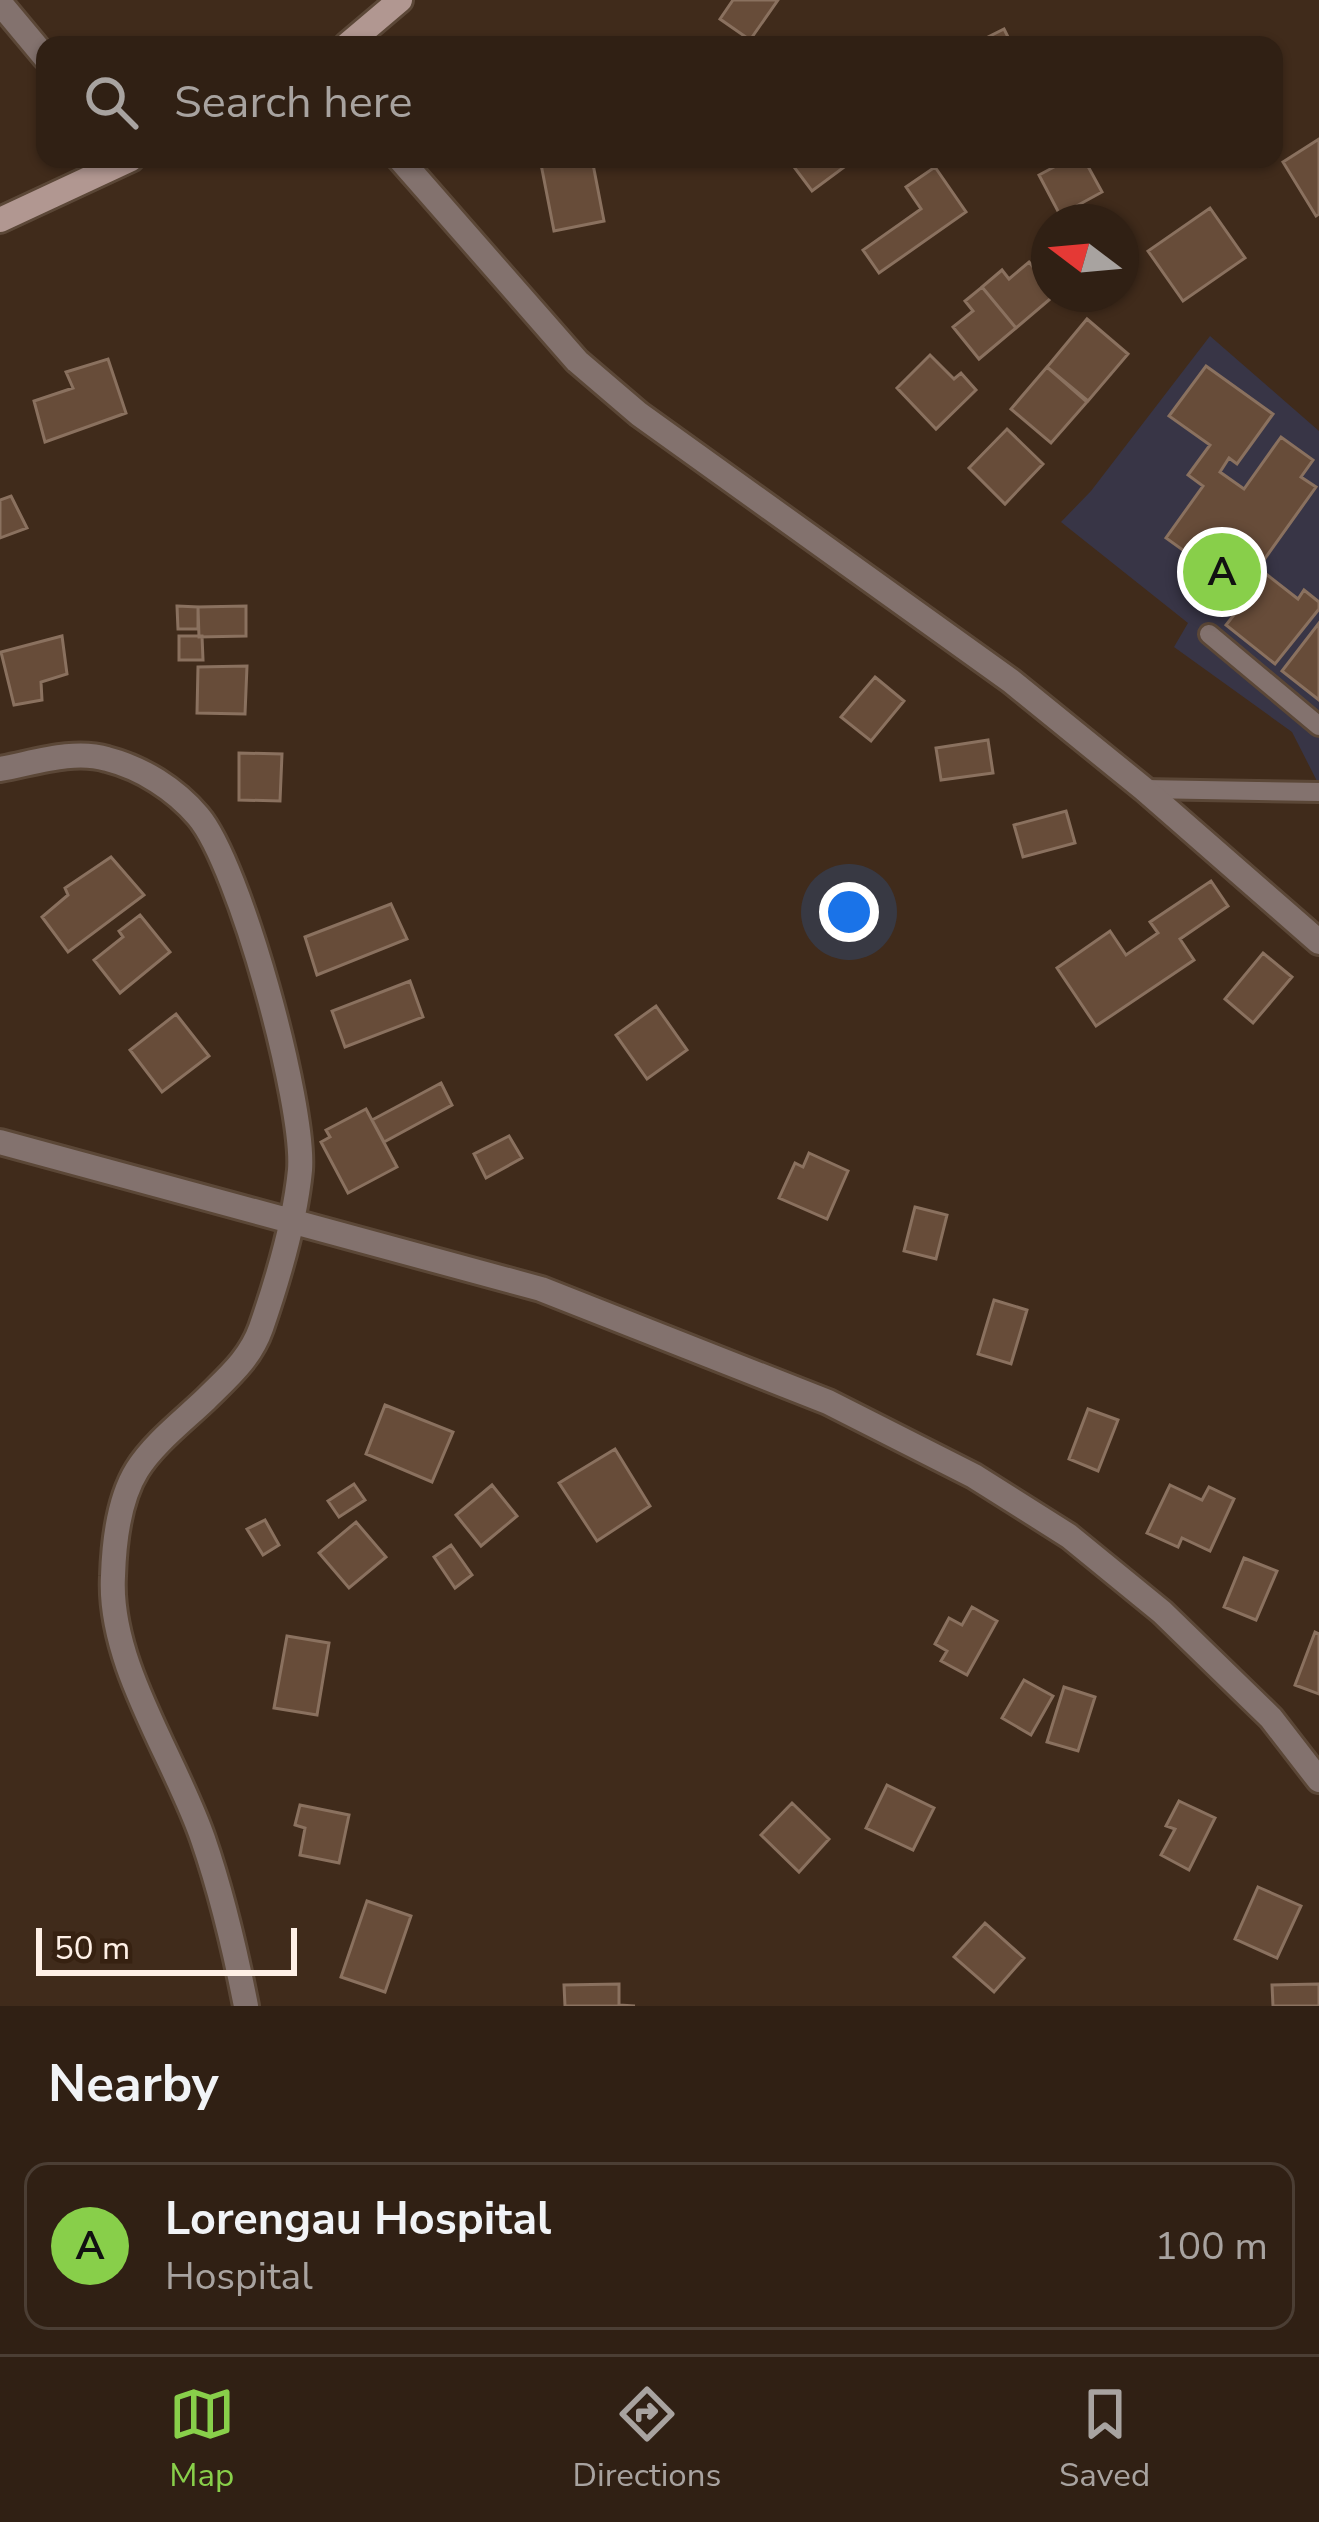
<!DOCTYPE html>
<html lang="en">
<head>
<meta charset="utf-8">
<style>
  body { margin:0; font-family:"Nunito Sans",sans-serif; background:#3c2d22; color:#f1f3f6 }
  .compass { position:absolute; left:1031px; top:204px; width:108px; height:108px; border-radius:50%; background:#302014; box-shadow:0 3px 9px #0004; rotate:286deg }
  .scale { position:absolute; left:36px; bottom:30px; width:261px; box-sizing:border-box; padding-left:12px; border:6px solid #fef0e6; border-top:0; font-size:33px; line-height:42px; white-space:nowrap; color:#fef0e6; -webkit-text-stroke:9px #362111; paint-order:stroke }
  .you { position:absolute; left:849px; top:912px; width:42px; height:42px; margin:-30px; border:9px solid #fff; border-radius:50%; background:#1a73e8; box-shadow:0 0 0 18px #1a73e833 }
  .badge { display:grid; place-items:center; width:78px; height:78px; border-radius:50%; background:#88cf4a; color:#111; font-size:39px; font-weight:700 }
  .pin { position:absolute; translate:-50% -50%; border:6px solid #fff; box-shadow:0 3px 12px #0006 }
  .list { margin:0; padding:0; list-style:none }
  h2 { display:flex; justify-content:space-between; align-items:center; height:156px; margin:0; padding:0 48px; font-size:51px }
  h2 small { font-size:39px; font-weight:400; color:#a8a3a0 }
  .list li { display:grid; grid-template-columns:78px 1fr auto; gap:36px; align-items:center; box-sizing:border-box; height:168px; margin:0 24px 24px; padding:0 24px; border:3px solid #4b3e34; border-radius:24px }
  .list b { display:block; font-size:45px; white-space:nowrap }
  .list p { margin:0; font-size:39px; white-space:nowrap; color:#a8a3a0 }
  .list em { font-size:39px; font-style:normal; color:#a8a3a0 }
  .icon { flex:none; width:66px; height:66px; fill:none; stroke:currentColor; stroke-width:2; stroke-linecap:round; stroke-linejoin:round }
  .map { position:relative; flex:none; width:1319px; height:2006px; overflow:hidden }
  .search { position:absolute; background:#302014; box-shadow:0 3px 9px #0004; left:36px; right:36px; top:36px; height:132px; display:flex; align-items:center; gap:30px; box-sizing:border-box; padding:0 42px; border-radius:24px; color:#a8a3a0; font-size:45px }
  .sheet { height:348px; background:#302014 }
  nav { display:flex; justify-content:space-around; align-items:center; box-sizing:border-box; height:168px; border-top:3px solid #4b3e34; background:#302014; font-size:33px; color:#a8a3a0 }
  nav a { display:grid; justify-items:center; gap:6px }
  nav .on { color:#88cf4a }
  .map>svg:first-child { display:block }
  .medical { fill:#383546 }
  .building { fill:#674c39; stroke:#8a715f; stroke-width:3 }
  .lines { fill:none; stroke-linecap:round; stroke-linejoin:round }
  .service-casing { stroke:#5b4737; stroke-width:24 }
  .minor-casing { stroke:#5b4737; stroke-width:30 }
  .secondary-casing { stroke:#5b4737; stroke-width:30 }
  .service { stroke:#83726e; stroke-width:18 }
  .minor { stroke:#83726e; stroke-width:24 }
  .secondary { stroke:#b19791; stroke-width:24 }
</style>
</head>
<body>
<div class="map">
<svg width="1319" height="2006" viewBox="0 0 1319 2006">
  <rect width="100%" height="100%" fill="#402b1b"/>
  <path class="medical" d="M1210,336L1319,431V785L1292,732L1174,647L1188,623L1061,522L1091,491Z"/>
  <path class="building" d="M733,0H778L750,40L720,19Z
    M1004,29L1012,45H972Z
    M1319,139V214L1316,216L1283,162Z
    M540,159H592L604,221L554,231Z
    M788,159H855L812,191Z
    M1069,159H1084L1102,192L1060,215L1039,175Z
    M935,167L966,212L879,273L863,250L921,209L906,187Z
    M1210,208L1245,258L1183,301L1148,251Z
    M1029,262L1049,286V294H1056L1016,328L982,287L1002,270L1009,279Z
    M982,287L1016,328L979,359L953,327L973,311L965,301Z
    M1087,319L1128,354L1088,401L1047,367Z
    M930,355L954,379L961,373L976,390L936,429L897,388Z
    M108,359L126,413L45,442L34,401L73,388L66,372Z
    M1206,366L1273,414L1237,464L1229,458L1220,472L1244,489L1281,437L1313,460L1301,477L1316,487L1241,592L1166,538L1203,486L1188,475L1210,445L1169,416Z
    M1047,367L1087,402L1051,443L1011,409Z
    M1007,429L1043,464L1005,504L969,468Z
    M11,496L27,528L0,538V500Z
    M1266,574L1298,599L1304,590L1319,602V609L1275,664L1226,625Z
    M177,606L198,607V629H178Z
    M246,606V636L199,637L198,607Z
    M1319,623V700L1282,671Z
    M62,636L67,674L41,682L42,700L14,705L1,652Z
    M179,636H202L203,660H179Z
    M247,666L245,714L197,713L198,667Z
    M875,677L904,701L871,741L841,717Z
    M988,740L993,773L941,780L936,748Z
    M239,753L282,754L280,801L239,800Z
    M1066,811L1075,843L1023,857L1014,825Z
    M111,857L144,895L68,952L42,917L68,895L65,888Z
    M1211,881L1228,906L1180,939L1194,960L1096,1026L1057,968L1110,931L1126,955L1158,933L1150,922Z
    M391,904L407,939L317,975L305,937Z
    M140,915L170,952L120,993L94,960L123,937L119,931Z
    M1263,953L1292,977L1253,1023L1225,999Z
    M410,981L423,1017L345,1047L332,1011Z
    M656,1006L687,1050L647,1079L616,1035Z
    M176,1014L209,1056L162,1092L130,1050Z
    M441,1083L452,1105L384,1142L372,1120Z
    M366,1109L397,1167L348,1193L321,1142L330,1137L326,1130Z
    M509,1136L522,1158L486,1178L474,1154Z
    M809,1153L848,1171L827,1219L779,1198L795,1163L803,1167Z
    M915,1207L947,1215L936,1259L904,1251Z
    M994,1300L1027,1310L1011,1364L978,1354Z
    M385,1405L453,1432L432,1482L366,1454Z
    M1088,1409L1118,1420L1098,1471L1069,1459Z
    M615,1449L650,1506L597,1541L559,1483Z
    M354,1484L365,1500L339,1517L328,1501Z
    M492,1485L517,1516L481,1546L456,1515Z
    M1170,1485L1202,1500L1209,1487L1234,1499L1210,1551L1182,1538L1178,1547L1147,1533Z
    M265,1520L279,1545L263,1555L247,1529Z
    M356,1522L386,1557L349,1588L319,1553Z
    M451,1545L472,1575L455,1588L434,1557Z
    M1244,1558L1277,1571L1256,1620L1224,1607Z
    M972,1607L997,1621L967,1675L941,1661L947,1651L935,1644L949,1618L962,1625Z
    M1315,1632L1319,1634V1694L1295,1685Z
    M287,1636L329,1643L317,1715L274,1708Z
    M1024,1680L1053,1696L1031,1735L1002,1718Z
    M1064,1687L1095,1697L1078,1751L1047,1742Z
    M887,1785L934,1808L913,1850L866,1828Z
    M1179,1801L1215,1818L1189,1870L1161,1855L1175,1829L1166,1826Z
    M792,1803L829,1839L799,1872L761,1835Z
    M300,1805L349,1815L339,1863L300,1855L305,1828L295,1825Z
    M1258,1887L1301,1906L1277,1958L1235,1939Z
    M367,1901L411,1916L385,1992L341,1977Z
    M985,1923L1024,1958L994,1992L954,1957Z
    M619,1984V2005L635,2006H565L564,1985Z
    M1319,1984V2006H1273L1272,1985Z"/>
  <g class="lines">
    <g class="service-casing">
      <path id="service" d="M1209,634L1319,726
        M1144,789L1319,792"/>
    </g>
    <g class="minor-casing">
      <path id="minor" d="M0,3L45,57
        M400,159L577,361L639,414L1011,681L1144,789L1319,942
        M0,769C34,763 73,749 107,759C142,768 175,789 198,816C240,865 305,1105 300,1170C295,1222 278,1279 261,1328C250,1359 228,1377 206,1399C184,1420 153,1444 137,1470C119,1499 114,1543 113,1576C108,1664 175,1757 203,1839C222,1894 235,1950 246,2006
        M0,1142L541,1289L828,1402L974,1476L1069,1536L1162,1612L1271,1718L1319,1780"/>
    </g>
    <g class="secondary-casing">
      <path id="secondary" d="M347,45L400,0
        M0,220L131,159"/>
    </g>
    <use href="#service" class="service"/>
    <use href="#minor" class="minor"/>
    <use href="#secondary" class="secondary"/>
  </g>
</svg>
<svg class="compass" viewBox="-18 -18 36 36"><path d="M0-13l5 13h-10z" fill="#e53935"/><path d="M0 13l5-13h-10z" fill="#a8a3a0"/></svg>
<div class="scale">50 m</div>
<div class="you"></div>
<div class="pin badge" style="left:1222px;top:572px">A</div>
<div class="search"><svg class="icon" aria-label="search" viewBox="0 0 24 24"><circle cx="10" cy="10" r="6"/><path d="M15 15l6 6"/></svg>Search here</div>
</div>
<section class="sheet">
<h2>Nearby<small></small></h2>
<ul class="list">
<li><span class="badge">A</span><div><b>Lorengau Hospital</b><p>Hospital</p></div><em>100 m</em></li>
</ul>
</section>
<nav>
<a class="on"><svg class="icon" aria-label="map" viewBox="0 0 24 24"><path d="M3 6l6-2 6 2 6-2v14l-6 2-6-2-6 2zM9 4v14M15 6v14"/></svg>Map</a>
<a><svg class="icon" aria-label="directions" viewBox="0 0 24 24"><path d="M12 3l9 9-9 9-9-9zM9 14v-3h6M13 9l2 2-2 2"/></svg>Directions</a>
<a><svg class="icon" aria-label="saved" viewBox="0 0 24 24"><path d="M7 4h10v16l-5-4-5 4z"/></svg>Saved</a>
</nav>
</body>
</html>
